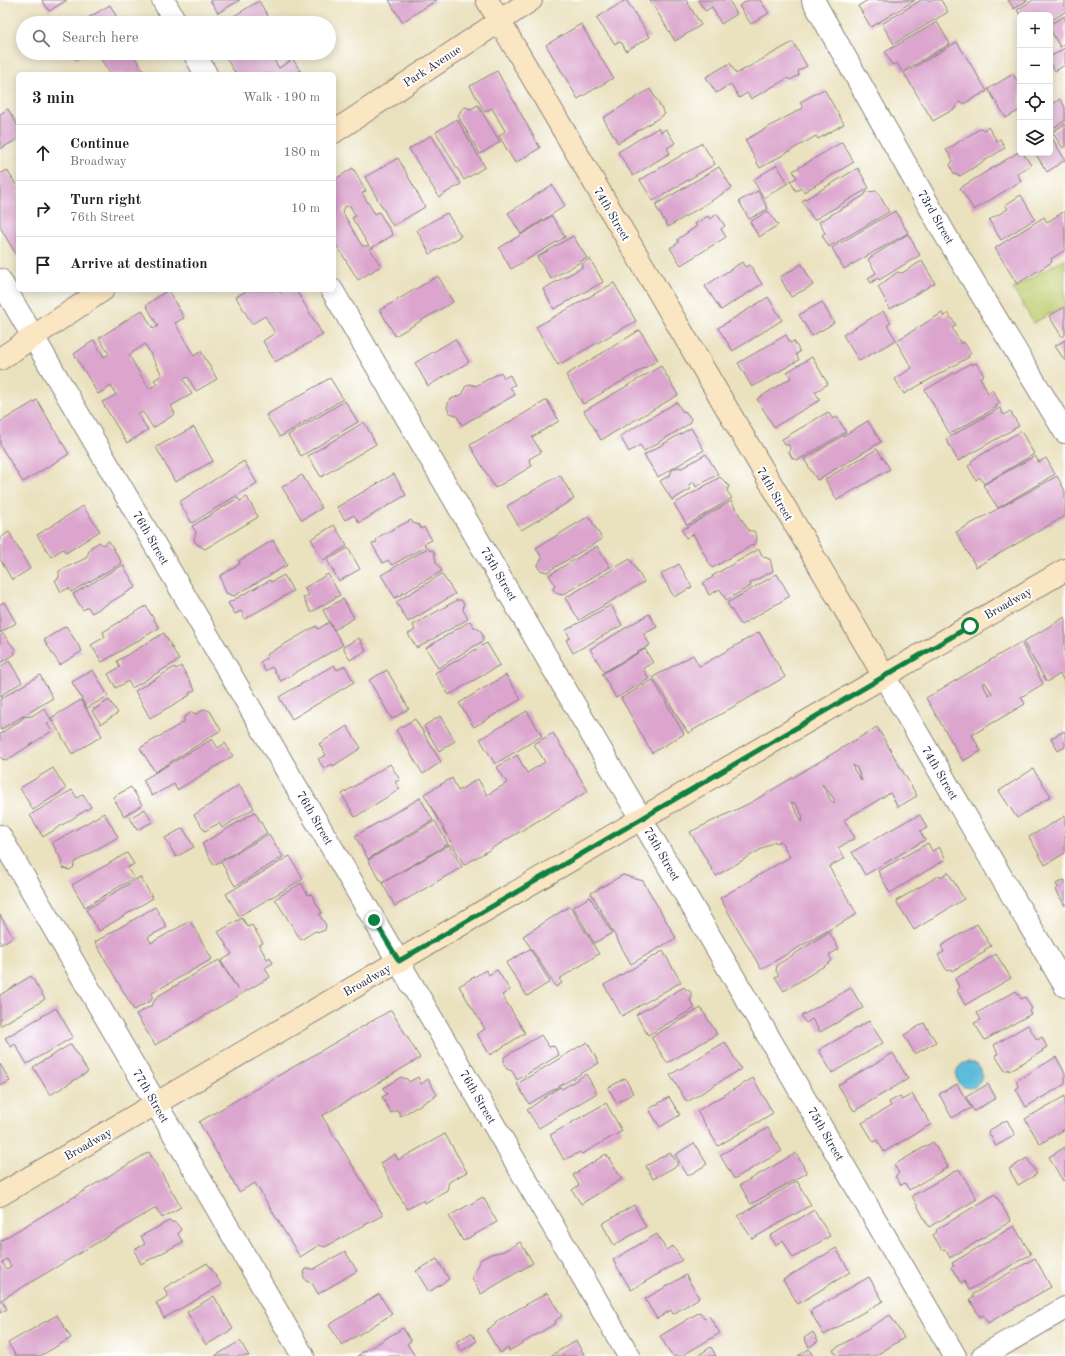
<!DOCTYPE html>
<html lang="en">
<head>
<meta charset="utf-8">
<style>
  body { margin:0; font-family:"Old Standard TT",serif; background:#f2f2f2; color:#202124 }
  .controls { position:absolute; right:12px; top:12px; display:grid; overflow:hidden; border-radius:6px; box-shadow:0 2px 10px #0003 }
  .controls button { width:36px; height:36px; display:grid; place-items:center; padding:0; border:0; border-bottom:1px solid #e0e0e0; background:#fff; color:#202124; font:20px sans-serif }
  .stop { position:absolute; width:12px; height:12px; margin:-9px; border:3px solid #0b8043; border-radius:50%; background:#fff }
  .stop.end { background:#0b8043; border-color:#fff; box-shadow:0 1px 4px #0008 }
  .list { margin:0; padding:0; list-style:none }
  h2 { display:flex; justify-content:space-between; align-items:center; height:52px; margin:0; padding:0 16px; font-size:17px }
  h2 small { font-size:13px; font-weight:400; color:#757577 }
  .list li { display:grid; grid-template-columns:26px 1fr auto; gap:12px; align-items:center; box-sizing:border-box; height:56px; padding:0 16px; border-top:1px solid #e0e0e0 }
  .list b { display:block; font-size:15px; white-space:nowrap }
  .list p { margin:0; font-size:13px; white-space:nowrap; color:#757577 }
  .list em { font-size:13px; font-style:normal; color:#757577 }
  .icon { flex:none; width:22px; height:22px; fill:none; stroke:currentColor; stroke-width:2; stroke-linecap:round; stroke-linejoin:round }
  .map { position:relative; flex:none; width:1065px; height:1356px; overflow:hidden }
  .search { position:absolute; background:#fff; box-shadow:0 2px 10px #0003; left:16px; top:16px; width:320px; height:44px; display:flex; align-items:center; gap:10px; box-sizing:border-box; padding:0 14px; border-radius:22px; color:#757577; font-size:15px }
  .panel { position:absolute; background:#fff; box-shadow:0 2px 10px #0003; left:16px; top:72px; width:320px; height:220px; border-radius:6px }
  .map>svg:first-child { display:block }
  .green { fill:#becc6e; stroke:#707754 }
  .water { fill:#5bbcd9; stroke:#3e6f8a }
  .building { fill:#dba5cd; fill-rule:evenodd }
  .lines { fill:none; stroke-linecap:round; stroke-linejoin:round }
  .street-casing { stroke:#86827c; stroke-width:24 }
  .secondary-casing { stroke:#86827c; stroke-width:24 }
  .street { stroke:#fff; stroke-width:22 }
  .secondary { stroke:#fbe6c3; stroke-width:22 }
  .route { stroke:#0b8043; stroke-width:5 }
  .labels { text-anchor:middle; stroke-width:4; stroke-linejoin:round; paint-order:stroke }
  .street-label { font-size:12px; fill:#22223b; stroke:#fff }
</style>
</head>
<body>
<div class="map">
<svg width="1065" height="1356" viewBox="0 0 1065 1356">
  <rect width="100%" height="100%" fill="#fff"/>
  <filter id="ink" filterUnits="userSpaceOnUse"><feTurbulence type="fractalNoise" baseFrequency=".025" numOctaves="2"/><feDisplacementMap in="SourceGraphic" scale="8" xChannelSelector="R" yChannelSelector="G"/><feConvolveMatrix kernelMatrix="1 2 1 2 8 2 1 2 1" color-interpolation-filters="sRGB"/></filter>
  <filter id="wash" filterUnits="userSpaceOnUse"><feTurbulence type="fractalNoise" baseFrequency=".012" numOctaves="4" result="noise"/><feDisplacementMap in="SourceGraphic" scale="16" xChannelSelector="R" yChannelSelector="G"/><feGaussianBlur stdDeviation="0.9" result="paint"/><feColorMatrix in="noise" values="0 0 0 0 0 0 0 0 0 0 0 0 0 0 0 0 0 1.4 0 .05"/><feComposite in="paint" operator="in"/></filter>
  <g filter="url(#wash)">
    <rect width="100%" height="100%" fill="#eae1be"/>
    <path class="green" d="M1065,258V305L1034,323L1013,289Z"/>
    <path class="water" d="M956 1075a13 13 0 1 1 26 0a13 13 0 1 1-26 0Z"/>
    <g id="blocks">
      <path class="building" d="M42,0H67L49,11Z
        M210,0H240L218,13Z
        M389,0H437L402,22Z
        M626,0L650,37L626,51L622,43L618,42L615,44L596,18Z
        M650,0H686L701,25L675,41Z
        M698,0H729L737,14L721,24L712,7L705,11Z
        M748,0H760L769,13L751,24L739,6Z
        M868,0H915L871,27L858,6Z
        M921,0H941L948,12L894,44L882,24Z
        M1008,0H1028L1014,9Z
        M1033,0H1065V12L1050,21V15H1020L1017,10Z
        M259,1L272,23H222Z
        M110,5L120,23H79Z
        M1065,16V44L1060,47L1050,29V24Z
        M937,22L950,44L902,72L897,63L892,65L885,52Z
        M581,24L613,78L578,99L546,45Z
        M793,42L807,66L798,71L799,75L790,80L788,78L751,99L747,93L739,98L731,84L716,93L706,77L730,63L736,74Z
        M957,42L987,91L963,104L959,102L957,104L956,108L933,121L904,73Z
        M1065,48V65L1055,71L1050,63V57Z
        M72,53H86L76,59Z
        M105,53H132L145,73L108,74L110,73L99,57Z
        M223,53H269L279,68L293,59L302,74H236Z
        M497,71L540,148L515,163L499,136L505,131L492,108L485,112L470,86Z
        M1013,74L1020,86V110L1006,118L988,89Z
        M650,89L665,114L618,143L603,118Z
        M824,89L844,124L818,139L816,136L760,168L745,140L803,108L800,102Z
        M1060,99L1065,107V121L1051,129L1050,106Z
        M478,105L500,142L480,154L458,116L462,109L465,107L471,109Z
        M8,109L18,126V139L0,149V114Z
        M457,119L485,167L464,180L436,132Z
        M1065,124V146L1063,148L1052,132Z
        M988,127L997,141L1000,139L1005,148L960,176L954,174L950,165L953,160L946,150L981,128L983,130Z
        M658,128L661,132L666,129L675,143L667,148L670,153L633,176L618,152Z
        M431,135L461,184L439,197L409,149Z
        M1052,138L1065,160L1047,172L1035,153H1050V140Z
        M842,142L854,162L804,192L802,188L796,191L790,181L797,178L793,171Z
        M702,143L715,164L653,201L640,180Z
        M1020,151V153H1023L1031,165L1017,173L1021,181L974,210L960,188Z
        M398,158L425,207L393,226L365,177Z
        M777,165L788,183L764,198L753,180Z
        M719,167L732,188L668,227L655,205Z
        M353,168L366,191L362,193L375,214L379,212L393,235L370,249L381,266L358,280L334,241V180ZM345,206L346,207L350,206L356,216L352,218L369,246H362L342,211Z
        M858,168L869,188L814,220L802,201Z
        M7,170L18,188V258L0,227V174Z
        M552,185L565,206L521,234L508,213Z
        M758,191L768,209L749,219L739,201Z
        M877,191L889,212L829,247L822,235L825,233L819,222L865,195L866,192Z
        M1021,195L1035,219L1001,240L989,220L1008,209L1005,205Z
        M768,211L778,225L759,237L750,222Z
        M895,211L908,233L844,269L832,248Z
        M1065,211V250L1051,259L1052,262L1017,284L995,248L1044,217L1047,222Z
        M447,213L461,236L430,254L417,230Z
        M717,214L725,226L721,229L726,237L681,265L670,248L678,243V239L697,226L695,224L708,216L710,219Z
        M552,216L565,237L511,269L499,248Z
        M908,234L920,255L879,280L878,278L871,283L868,278L876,273L868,259Z
        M573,236L587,258L551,279L537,257Z
        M590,259L603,282L554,309L543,289L583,267L582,264Z
        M922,261L935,283L890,309L878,287L897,272L902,273Z
        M742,262L745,267L750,265L762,284L721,310L705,286Z
        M802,264L813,285L791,297L780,277Z
        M438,276L453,302L395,336L380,310Z
        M614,283L636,321L558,365L536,327Z
        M168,290L184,318L175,323L194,356L201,351L217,379L196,391L188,377L183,379L192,394L171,406L175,414L153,428L143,412L138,414L148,430L127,443L102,402L116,395L111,386L98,394L74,354L94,340L104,357L109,354L99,338L142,310L153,329L158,326L146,305ZM145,344L162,375L154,380L157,384L149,389L129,355Z
        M248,290H278L280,293L285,290H296L323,335L275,362L263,341L275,333L265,316L252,324L236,297Z
        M768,297L782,320L733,351L718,328Z
        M822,302L834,323L812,336L799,315Z
        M1065,307V335L1062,337L1049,316Z
        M883,311L891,323L887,325L896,340L859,361L843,335Z
        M942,313L944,317L948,313L956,325L952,328L961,344L964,342L971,353L968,355L969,357L904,394L895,379L912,368L896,341Z
        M640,330L658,360L583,404L566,375Z
        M786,335L790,343L794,341L800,352L796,354L799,360L752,387L738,363Z
        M455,339L469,362L428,386L415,363Z
        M1065,340V361L1055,346Z
        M812,357L828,384L815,392L820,400L774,427L757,399L791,378L787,372Z
        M971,363L972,365L976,363L984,375L980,377L988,393L992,390L1000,403L996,405L997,407L950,434L925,390Z
        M661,366L678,395L601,440L584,411Z
        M501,372L504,378L510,375L515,385L510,387L515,395L462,425L456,415L450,413L447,408L449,400L463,394L465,387L470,384L476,386Z
        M330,378L343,399L280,437L266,415Z
        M37,400L69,454L23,482L0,445V422Z
        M547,400L559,421L532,437L541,452L529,459L532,466L495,488L470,445Z
        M345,401L358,422L301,456L288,435Z
        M677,402L682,411L686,412L691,419L689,424L644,451L640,445L629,452L620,436Z
        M1000,408L1004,415L1010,411L1019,426L958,461L946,439Z
        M828,412L833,419L837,417L846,432L798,460L792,458L789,452L790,448L789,445H785L782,439Z
        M868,421L881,442L817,480L804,459Z
        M364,422L376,444L321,477L308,456Z
        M194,427L213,461L175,482L156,447Z
        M691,428L704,450L658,477L644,455Z
        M1021,431L1034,454L984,484L980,477L976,480L968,466L972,463L971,461Z
        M877,449L890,469L837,500L825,479Z
        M706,454L718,474L696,487L694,482L688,485L691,489L672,500L660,481L670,475L672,470L678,467L682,468Z
        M1035,456L1039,462L1046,458L1055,474L998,508L983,485Z
        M244,461L257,483L192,523L179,502Z
        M394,474L406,495L359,523L354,515L345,520L337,507Z
        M302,475L322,508L302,520L282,487Z
        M560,475L574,499L521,530L507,506Z
        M1057,476L1065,491V516L976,567L956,532Z
        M720,477L729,486L727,491L732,498L687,525L674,504Z
        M247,497L258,517L205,549L197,544L194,540L196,532L192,526L238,498L240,501Z
        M731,501L749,531H754L757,537L756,543L712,568L693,534L686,538L682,530Z
        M83,506L100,531L66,553L63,549L51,557L37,535Z
        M589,516L602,539L547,572L540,570L537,566L542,558L536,548Z
        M411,520L413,523L419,525L421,529L424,527L432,540L424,544L426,546L392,565L388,560L383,563L372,544L377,542L376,540L380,536Z
        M334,525L347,546L323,560L311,539Z
        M9,532L30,569L12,580L0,559V538Z
        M273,540L287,565L234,596L226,593L220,576L240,564L239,561Z
        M109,541L122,563L71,592L69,588L61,592L55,580L59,578V571L86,558L91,547L100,542L102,545Z
        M597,546L610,567L562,595L556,593L553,589L555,585L549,575Z
        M348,548L360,569L339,581L327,560Z
        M428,548L429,550L434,551L436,562L442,571L395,598L381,575Z
        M759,549L763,557L770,559L773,571L750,583L751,586L726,600L720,589L709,595L703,583L713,577L712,576Z
        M630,559L644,582L579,620L565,598Z
        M679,564L692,587L674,597L661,574Z
        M123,565L136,587L92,613L88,607L83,610L73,594Z
        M328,574L340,595L311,612L303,598L309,595L304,588Z
        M442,574L455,594L408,622L396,602Z
        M777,574L790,596L741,625L727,603Z
        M284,575L293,591L245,619L241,611L235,614L228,603L270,580L271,582Z
        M343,599L354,618L334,630L323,610Z
        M457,600H461L464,604L463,610L468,619L417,648L408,634L415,630L413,625Z
        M4,602L16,623L0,633V604Z
        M611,605L622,625L573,653L566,640L570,638L566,630Z
        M146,606L159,628L102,662L91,645L105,637L103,632Z
        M649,614L657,627L644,634L650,645L604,672L590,649Z
        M1065,617V683L1060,674L1047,682L1023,642Z
        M470,621L474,627L480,630L483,635V641L438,668L426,648Z
        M329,622L343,645L281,681L272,667L265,671L260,662L268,657L266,655L316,626L318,629Z
        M66,626L82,651L60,665L44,640Z
        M759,632L785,677L688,733L653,677L693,655L699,666L704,664Z
        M164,633L179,660L132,688L128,681L116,688L108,674L120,667L117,661Z
        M3,634L15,649V654L0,663V636Z
        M359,638L366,651L350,660L343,647Z
        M1021,642L1043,684L1021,697L1025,704L972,735L981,751L963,761L926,698ZM985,682L992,693L989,695L982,684Z
        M487,643L500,665L449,695L435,673Z
        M645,649L653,663L643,668L649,679L616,698L602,674Z
        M9,661L22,682L0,696V667Z
        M334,665L337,670L345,666L354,682L292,719L279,697Z
        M181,666L195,690L189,693L190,695L150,718L135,691L175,667L176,669Z
        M93,670L108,696L87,708L72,682Z
        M387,670L409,709L392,719L369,680Z
        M40,675L53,698L0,730V699Z
        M506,675L521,699L474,727L459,703Z
        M653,680L684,734L652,753L621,698Z
        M81,700L102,736L72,754L51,718Z
        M109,700L118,713L101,724L92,711Z
        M44,708L52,721L47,724L52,731L7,760L2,759L0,757V734L21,720L23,717L32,716Z
        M205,709L210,711L221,730L155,772L140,748L184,722V717L192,712L196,714Z
        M527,711L542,736L495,764L480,739Z
        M440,716L455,741L439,751L424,726Z
        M415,719L441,762L423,774L396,730Z
        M347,726L361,748L333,766L332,764L324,769L318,759L326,755L319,744Z
        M877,727L917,796L898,807L890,793L844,820L855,838L838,848L845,858L829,867L857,914L761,969L720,898L790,857L781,841L776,843L775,841L716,876L690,832L752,802ZM853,765L857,768L862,781L854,770ZM822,784L834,799V803L831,801ZM791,802L796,804L803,817L802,822Z
        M1065,731V747L1058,751L1051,738Z
        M553,733L588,791L464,865L424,794L452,778L458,791L478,779L487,795L507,783L497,767L517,755L527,773L545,762L534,744Z
        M212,739L218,748L225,743L233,756L177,790L174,784L152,796L143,780Z
        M390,764L400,780L395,782L400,789L355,817L342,794Z
        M53,768L66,789L33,810L20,788Z
        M1033,769L1051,796L1017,818L999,791Z
        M239,785L254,808L222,828L219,823L205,831L194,815Z
        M131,787L142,805L124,816L113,797Z
        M72,790L77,798L83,794L91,807L43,837L30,815Z
        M420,798L433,820L368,859L355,836Z
        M145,809L152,822L137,830L130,818Z
        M255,812L267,833L214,865L202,844Z
        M104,813L118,837L75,862L73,868L69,870L63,868L61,864L62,861L52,843Z
        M920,815L927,828L920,831L925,840L865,875L852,852L910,819H912Z
        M1065,816V853L1045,865L1029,837Z
        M435,821L448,844L382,883L368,860Z
        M183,828L194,847L176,857L165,838Z
        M269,834L283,857L235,886L221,862Z
        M928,843L932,851L939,847L946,859L890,893L878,871Z
        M449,845L462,867L395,906L382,883Z
        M127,853L134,864L127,868L134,878L85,907L72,885Z
        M290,856L303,879L239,916L226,894Z
        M948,872L964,899L914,930L896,901L940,875L941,877Z
        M623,875L643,881L676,938L631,964L591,893Z
        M140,877L153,898L99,931L86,910Z
        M1065,880V906L1056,890L1058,887L1056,884Z
        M301,883L308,895L311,894L322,913L319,914L326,925L325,930L320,932L315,931L301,940L275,899Z
        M590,897L612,933L594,943L573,907Z
        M570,906L599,954L559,979L562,983L556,987L523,936Z
        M155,907L167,927L148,937L151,943L190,921L212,959L152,993V1000L134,1010L95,942Z
        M0,915L13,937L0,945Z
        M242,918L248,927L252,925L263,943L259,945L267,959L270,957L273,963L265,968L270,977L155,1045L136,1014L151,1006L158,996L219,960L238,990L221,961L232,954L218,932Z
        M977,924L991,946L984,950L985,952L952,971L951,969L947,971L938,955L944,952L941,946Z
        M829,932L839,949L829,955L832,961L784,991L775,977L779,975L776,971L777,965Z
        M530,949L550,982L527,996L506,963Z
        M663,951L681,982L622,1016L604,985Z
        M996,954L1011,978L965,1005L957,990L960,988L955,979Z
        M486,970L489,975L497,970L510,990L502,995L525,1033L490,1055L477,1034L485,1029L459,986Z
        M31,976L45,999L0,1026V995Z
        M684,987L685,989L690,991L692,996L690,1000L695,1008L648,1035L636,1015Z
        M851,988L863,1008L820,1032L812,1019L806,1023L801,1016Z
        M1016,991L1021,999L1025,997L1032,1009L1029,1011L1031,1014L985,1040L974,1023L981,1020L977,1013Z
        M56,1008L73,1037L27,1064L15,1044L11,1047L5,1038Z
        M701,1008L717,1034L667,1063L651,1037Z
        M391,1010L420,1058L322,1116L383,1215L325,1247L319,1245L300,1257L255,1183L239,1192L199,1122Z
        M869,1021L883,1043L832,1073L819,1050Z
        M924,1023L936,1042L915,1054L904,1035Z
        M1028,1025L1037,1040L1042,1037L1047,1047L1042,1050L1043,1051L1009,1071V1069L1005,1071L995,1055L998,1054L994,1045Z
        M541,1035L549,1047L554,1046L559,1055L517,1080L512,1071L507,1069L504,1064V1057Z
        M587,1042L599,1063L529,1104L517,1084Z
        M725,1042L741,1069L687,1102L670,1075Z
        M71,1044L88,1072L50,1095L33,1067Z
        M893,1053L908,1079L854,1111L838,1085Z
        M1056,1057L1065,1073V1084L1026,1107L1016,1089L1019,1087L1016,1081Z
        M0,1064L10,1081L0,1086Z
        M586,1074L597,1093L539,1128L527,1110L560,1087L562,1089Z
        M401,1077L407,1079L409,1082L418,1077L421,1084L428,1079L437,1095L401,1116L397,1110L391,1113L382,1097L387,1094L383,1088Z
        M625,1078L633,1093L617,1103L608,1088Z
        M753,1078L773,1113L718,1146L697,1111Z
        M957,1084L971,1108L952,1118L939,1094Z
        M988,1084L996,1098L974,1111L966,1097Z
        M912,1094L931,1124L884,1152L877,1140L874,1142L862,1123L891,1106L889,1102L900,1096L902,1100Z
        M1065,1096V1129L1040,1144L1025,1119Z
        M669,1097L680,1115L660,1127L649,1109Z
        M606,1103L622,1131L582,1154L580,1152L564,1160L550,1135Z
        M1007,1120L1015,1135L996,1146L988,1131Z
        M768,1128L782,1151L734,1179L720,1155Z
        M445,1134L467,1172L449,1182L447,1190L425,1203L424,1200L407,1209L380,1163L395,1154L398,1160Z
        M933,1142L948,1167L909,1190L905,1183L901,1185L895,1176L899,1173L894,1165Z
        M694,1143L707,1164L688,1176L675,1155Z
        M1065,1147V1180L1063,1181L1049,1157Z
        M149,1152L181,1207L162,1218L156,1208L137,1219L1,1300L7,1309L0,1313V1241ZM7,1259L11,1266L7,1269L2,1262Z
        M670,1152L678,1165L653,1179L646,1166Z
        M796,1153L807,1173L751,1204L740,1185Z
        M606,1154L622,1179L581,1204L572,1190L579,1185L573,1175Z
        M1027,1158L1037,1174L1018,1185L1009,1169Z
        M959,1169L977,1199L929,1227L912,1196Z
        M797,1181L811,1205L752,1239L738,1216Z
        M995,1194L1011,1221L950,1258L945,1249L942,1250L933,1235L937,1232L936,1230Z
        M483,1197L497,1222L463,1241L449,1216Z
        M634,1205L646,1227L614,1245L602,1224Z
        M814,1210L830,1236L793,1258L783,1240L776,1245L770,1236Z
        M169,1221L176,1223L181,1229L178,1234L183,1242L141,1264L134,1250L145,1244L141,1236Z
        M1014,1226L1031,1254L969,1290L964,1281L961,1283L951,1267L954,1266L952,1263Z
        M657,1234L666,1250L673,1246L682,1260L631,1290L613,1260Z
        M520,1242L533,1263L481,1294L472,1278L480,1260L491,1254L504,1251Z
        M836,1248L850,1272L798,1304L783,1280Z
        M345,1251L357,1271L318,1294L312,1283L306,1281L303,1275L306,1269H314Z
        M1035,1258L1051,1287L988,1323L983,1315L980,1317L970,1300L973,1298V1294Z
        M437,1259L449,1279L429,1292L416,1271Z
        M207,1263L222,1285L164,1318L156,1303L168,1296L164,1288Z
        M686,1275L699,1298L673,1314L671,1310L657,1319L645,1299Z
        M869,1277L883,1301L824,1335L810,1311Z
        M547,1293L562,1316L555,1321L556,1323L509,1351L508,1348L500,1353L486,1330L494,1326L497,1321Z
        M379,1294L392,1314L342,1345L329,1325Z
        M214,1296L233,1329L206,1345L187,1312Z
        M700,1312L704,1319L709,1316L720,1333L682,1356H672L660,1336Z
        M57,1315L71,1338L40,1356H16L8,1343Z
        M890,1315L904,1338L875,1356H837L833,1350Z
        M403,1328L411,1341L407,1344L415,1356H357Z
        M813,1332L818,1341L809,1347L804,1338Z
        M471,1333L477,1341L461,1351L456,1342Z
        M240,1341L249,1356H215Z
        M576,1341L585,1356H550Z
        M711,1347L716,1356H697Z
        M809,1349L813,1356H798Z"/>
    </g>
  </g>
  <g filter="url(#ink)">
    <use href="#blocks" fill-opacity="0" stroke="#86827c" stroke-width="1"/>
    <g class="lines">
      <g class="street-casing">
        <path id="street" d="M163,0L176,23
          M813,0L946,236L1065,432
          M194,53L206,74
          M0,280L629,1356
          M332,290L955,1356
          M884,676L1065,986
          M0,836L303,1356
          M983,1356L1065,1308"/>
      </g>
      <g class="secondary-casing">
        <path id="secondary" d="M487,0L884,676
          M334,132L531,0
          M0,359L103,290
          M0,1195L1065,570"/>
      </g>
      <use href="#street" class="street"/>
      <use href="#secondary" class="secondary"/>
    </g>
  </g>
  <g class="lines" filter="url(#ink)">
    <path class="route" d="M374,920L399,961L970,626"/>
  </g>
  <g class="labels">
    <g class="street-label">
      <text transform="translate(432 66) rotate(-33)" y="4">Park Avenue</text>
      <text transform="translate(612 214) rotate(60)" y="4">74th Street</text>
      <text transform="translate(936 217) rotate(60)" y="4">73rd Street</text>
      <text transform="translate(775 494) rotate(60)" y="4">74th Street</text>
      <text transform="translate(151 538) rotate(60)" y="4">76th Street</text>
      <text transform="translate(499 574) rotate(60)" y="4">75th Street</text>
      <text transform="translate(1008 603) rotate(-30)" y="4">Broadway</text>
      <text transform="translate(940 773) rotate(60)" y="4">74th Street</text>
      <text transform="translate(315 818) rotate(60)" y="4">76th Street</text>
      <text transform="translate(662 854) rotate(60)" y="4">75th Street</text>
      <text transform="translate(367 980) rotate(-30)" y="4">Broadway</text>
      <text transform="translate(151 1096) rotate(60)" y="4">77th Street</text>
      <text transform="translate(478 1097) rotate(60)" y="4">76th Street</text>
      <text transform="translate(826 1134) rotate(60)" y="4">75th Street</text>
      <text transform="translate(88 1144) rotate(-30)" y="4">Broadway</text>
    </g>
  </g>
</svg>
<div class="controls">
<button>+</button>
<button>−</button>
<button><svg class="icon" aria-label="locate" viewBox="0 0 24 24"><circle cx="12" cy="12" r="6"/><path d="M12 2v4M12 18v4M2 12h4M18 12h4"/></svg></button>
<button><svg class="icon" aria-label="layers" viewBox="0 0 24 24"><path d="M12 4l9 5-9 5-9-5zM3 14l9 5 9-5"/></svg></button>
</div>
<div class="stop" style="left:970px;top:626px"></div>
<div class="stop end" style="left:374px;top:920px"></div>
<div class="search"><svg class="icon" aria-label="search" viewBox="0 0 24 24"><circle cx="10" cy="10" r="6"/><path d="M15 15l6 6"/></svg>Search here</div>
<section class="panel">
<h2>3 min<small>Walk · 190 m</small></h2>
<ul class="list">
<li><svg class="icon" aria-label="ahead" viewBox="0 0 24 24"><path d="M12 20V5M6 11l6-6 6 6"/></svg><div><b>Continue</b><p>Broadway</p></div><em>180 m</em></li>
<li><svg class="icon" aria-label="right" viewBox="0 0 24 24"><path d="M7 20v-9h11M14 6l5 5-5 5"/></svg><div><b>Turn right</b><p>76th Street</p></div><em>10 m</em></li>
<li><svg class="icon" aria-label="arrive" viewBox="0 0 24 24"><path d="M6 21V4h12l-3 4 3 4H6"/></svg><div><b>Arrive at destination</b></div></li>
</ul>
</section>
</div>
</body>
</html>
